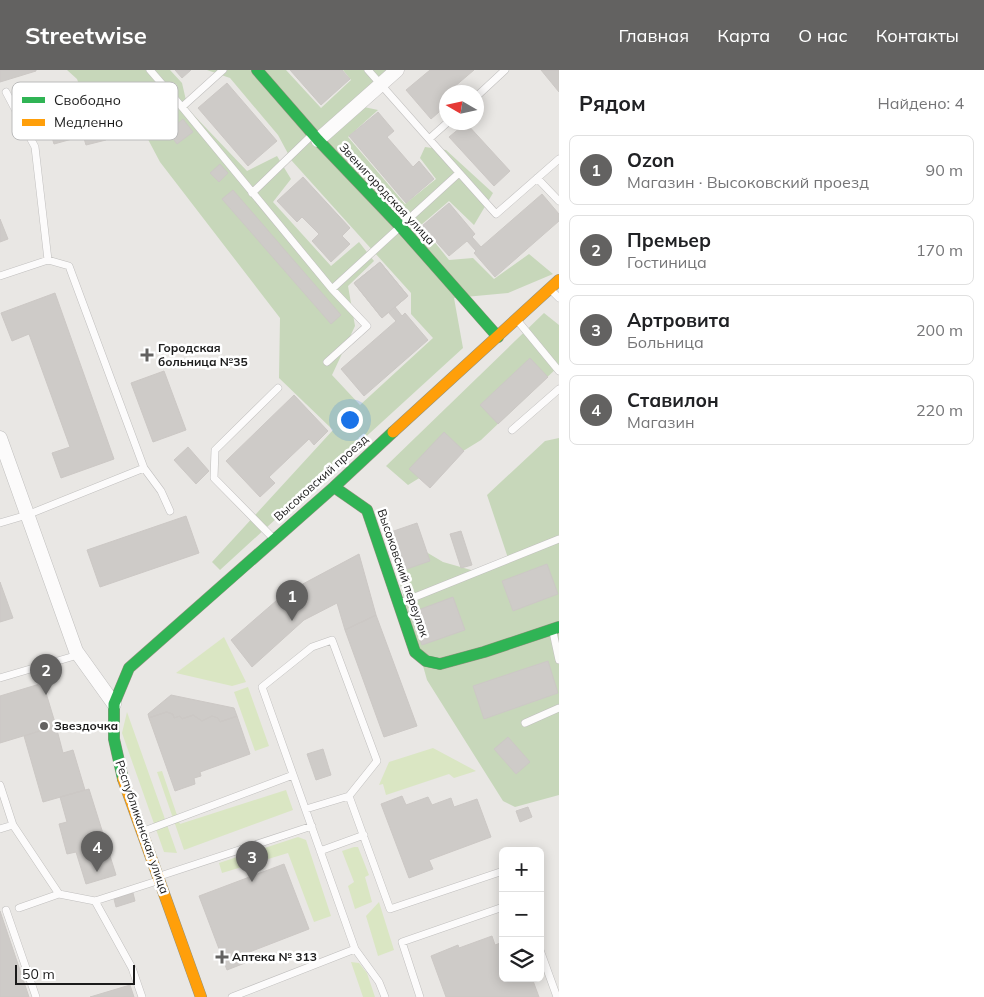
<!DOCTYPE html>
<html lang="ru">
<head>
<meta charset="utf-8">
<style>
  body { margin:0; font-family:Mulish,sans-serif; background:#f2f2f2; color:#202124 }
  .controls { position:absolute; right:15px; bottom:15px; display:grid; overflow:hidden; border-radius:8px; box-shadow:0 2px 12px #0003 }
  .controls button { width:45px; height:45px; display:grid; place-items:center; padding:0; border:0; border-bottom:1px solid #e0e0e0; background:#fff; color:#202124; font:25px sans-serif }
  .compass { position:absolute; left:439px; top:15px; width:45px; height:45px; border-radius:50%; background:#fff; box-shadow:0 2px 12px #0003; rotate:279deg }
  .scale { position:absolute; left:15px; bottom:12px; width:120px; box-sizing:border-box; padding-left:5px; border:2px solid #1b1b1b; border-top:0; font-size:14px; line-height:18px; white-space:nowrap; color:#1b1b1b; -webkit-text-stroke:4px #fff; paint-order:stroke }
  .you { position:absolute; left:349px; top:349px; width:18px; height:18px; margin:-12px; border:4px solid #fff; border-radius:50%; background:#1a73e8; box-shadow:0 0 0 8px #1a73e833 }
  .badge { display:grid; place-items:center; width:32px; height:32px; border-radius:50%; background:#636261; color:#fff; font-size:16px; font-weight:700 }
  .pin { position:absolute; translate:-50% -41px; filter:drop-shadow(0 1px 2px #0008) }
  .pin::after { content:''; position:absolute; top:26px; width:18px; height:15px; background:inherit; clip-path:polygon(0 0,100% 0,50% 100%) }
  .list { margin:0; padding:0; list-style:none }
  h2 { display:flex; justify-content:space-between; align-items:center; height:65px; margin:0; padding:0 20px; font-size:21px }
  h2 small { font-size:16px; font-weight:400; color:#757577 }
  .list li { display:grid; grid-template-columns:32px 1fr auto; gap:15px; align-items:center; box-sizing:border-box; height:70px; margin:0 10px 10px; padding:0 10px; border:1px solid #e0e0e0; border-radius:8px }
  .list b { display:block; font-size:19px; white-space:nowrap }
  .list p { margin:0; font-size:16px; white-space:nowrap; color:#757577 }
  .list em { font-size:16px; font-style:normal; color:#757577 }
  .icon { flex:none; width:28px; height:28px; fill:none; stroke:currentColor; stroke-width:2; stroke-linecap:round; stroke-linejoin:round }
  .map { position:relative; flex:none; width:559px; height:927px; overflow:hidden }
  header { display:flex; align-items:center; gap:30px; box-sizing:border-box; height:70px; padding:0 25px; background:#636261; color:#fff }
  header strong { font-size:24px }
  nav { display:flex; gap:28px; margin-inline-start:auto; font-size:18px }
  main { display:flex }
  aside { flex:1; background:#fff }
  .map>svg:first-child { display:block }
  .grass { fill:#dae6c3 }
  .forest { fill:#c7d7ba }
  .building { fill:#cecbc8; stroke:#ccc8c5 }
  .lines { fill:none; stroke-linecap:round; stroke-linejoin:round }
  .lane-casing { stroke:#c0bfbe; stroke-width:8 }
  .street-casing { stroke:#c0bfbe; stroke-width:15 }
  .fast-casing { stroke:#92917d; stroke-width:12 }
  .slow-casing { stroke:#92917d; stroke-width:12 }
  .lane { stroke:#fcfbfb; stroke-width:7 }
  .street { stroke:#fcfbfb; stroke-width:14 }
  .fast { stroke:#30b455; stroke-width:11 }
  .slow { stroke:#ff9f0a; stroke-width:11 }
  .poi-dot { fill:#636261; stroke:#fff; stroke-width:2 }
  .labels { text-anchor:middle; stroke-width:5; stroke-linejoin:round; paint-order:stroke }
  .street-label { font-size:12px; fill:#1b1b1b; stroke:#fff }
  .poi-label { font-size:12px; font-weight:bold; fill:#1b1b1b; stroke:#fff; text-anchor:start }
  .key { fill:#fff; stroke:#bbb; stroke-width:1 }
  .key-label { font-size:14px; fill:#1b1b1b }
</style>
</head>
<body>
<header>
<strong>Streetwise</strong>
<nav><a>Главная</a><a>Карта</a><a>О нас</a><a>Контакты</a></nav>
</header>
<main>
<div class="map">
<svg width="559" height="927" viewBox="0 0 559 927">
  <rect width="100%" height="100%" fill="#e9e7e4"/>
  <path class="grass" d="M224,567L246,612L232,616L176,603Z
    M248,617L269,676L255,681L234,622Z
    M127,642L177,783L164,782L122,663Z
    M433,678L476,701L454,708L449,704L386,725L383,714L379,715L389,692Z
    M162,701L180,754L286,720L293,740L184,780L157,702Z
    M298,767L306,770L331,846L314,852L288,783L222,803L219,793Z
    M354,777H358L369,805L365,807L372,832L355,839L348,816L354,812L342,781Z
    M379,832L394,880L378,886L366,846Z
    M351,892L359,893L367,903L375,927H363Z"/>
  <path class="forest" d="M67,0H170L182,13L188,39L247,101L277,86L291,109L273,132L331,196L359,172L374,191L348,216L355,256L332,305L360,335L433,268L411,244V223L292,91L278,65L230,8L207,0H286L321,38L351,10L343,0H388L350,34L378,40L348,67L405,134L436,109L420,88L425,77L446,80L493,123L474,155L449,131L421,155L449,190L473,188L494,209L529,184L553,204L508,223L454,228L463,278L220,500L212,492L333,360L279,308L280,248L160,92L124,24L89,42L77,9Z
    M544,243L559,255V296L481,370L408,415L386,396Z
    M559,368V725L515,737L503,731L427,610L384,457L443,492L478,502L508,488L487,425L545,371Z"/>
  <path class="building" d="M0,0H36V1L0,12Z
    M175,0H191L182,8Z
    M290,0H342L350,9L321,35Z
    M430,0H474L440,29L446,36L431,49L406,20Z
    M541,0H559V22Z
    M227,13L277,71L248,96L198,38Z
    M69,19L83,66L54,74L40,28Z
    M378,42L394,61L387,67L413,97L419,91L434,109L406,133L349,66Z
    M99,46L106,70L86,75L79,52Z
    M183,49L193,62L177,74L168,62Z
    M466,53L510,101L494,116L449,67Z
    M220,94L228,103L219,112L210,103Z
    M303,107L350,158L342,166L350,174L331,192L312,171L319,164L302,147L297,152L277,131Z
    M233,120L341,245L331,254L222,129Z
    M542,124L559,144V151L495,207L474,183L476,181L467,171L449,186L422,156L449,133L475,164L472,167L481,177Z
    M0,149L8,169L0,172Z
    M380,192L408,226L395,237L402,246L405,243L428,270L364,326L341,299L396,251L388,242L382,248L354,213Z
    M380,192L408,226L382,248L354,213Z
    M55,223L114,389L61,408L52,383L70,377L29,264L12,271L1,243Z
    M530,288L548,307L498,354L480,335Z
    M164,301L186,360L153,372L131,313Z
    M294,325L328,361L314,375L309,369L269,407L275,413L260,427L226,391Z
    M444,362L464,381L430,418L409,399Z
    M188,377L209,401L196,414L174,390Z
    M186,446L199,483L100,517L87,480Z
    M417,453L430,491L401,501L388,463Z
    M461,461L472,495L461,498L450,464Z
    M359,484L376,545L345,560L337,533L304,550L252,597L231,570L284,524Z
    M547,494L558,524L513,541L502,511Z
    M0,512L13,548L0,552Z
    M453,527L465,560L422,575L410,543Z
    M376,545L417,656L384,667L345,560Z
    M548,591L558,623L484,649L473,616Z
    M43,613L56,656L0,673V626Z
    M171,625L234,638L237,646L220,652L218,648L212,646L202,651L193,645L182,649L180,646L174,648L173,644L166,642L149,648L148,644Z
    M166,642L173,644L174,648L180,646L182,649L193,645L202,651L212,646L218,648L220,652L237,646L250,684L200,702L201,706L194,708L195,714L175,721L149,648Z
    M56,656L63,683L73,680L85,720L43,732L24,666Z
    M508,667L530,692L516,704L494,679Z
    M323,679L331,705L316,710L307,684Z
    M89,719L116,805L86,814L76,782L67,784L59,754L67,752L60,727Z
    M402,726L406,735L428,727L432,735L451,728L454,737L477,729L491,767L429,790L433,799L409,808L381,734Z
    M528,737L532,747L520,752L516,741Z
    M284,794L309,859L247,883L250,891L227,900L199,826Z
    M133,823L135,831L116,837L114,829Z
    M0,841L29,927H0Z
    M492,866L495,875L503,872V908H532L539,927H446L431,886L458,875L459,878Z
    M130,915L134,927H90Z"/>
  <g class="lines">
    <g class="lane-casing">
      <path id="lane" d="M150,0L182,37
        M223,0L182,37L332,219L367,256L327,292
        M368,0L429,69L448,52
        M477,26L505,0
        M429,69L496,144L559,89
        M537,108L559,131
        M252,123L311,66
        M0,206L48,190
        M332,219L459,103
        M550,219L559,228
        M517,250L559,301
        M512,360L559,319
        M144,398L161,421L170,441
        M0,453L27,445L144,398L69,196L48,190L35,77L6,22
        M273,468L214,408L215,380L278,318
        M400,533L559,469
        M553,562L559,590
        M0,608L78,585
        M525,653L559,638
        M0,715L13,755L0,759
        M306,739L349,726
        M13,755L59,824L95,831L157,811
        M144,761L293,705
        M320,781L364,765
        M160,806L312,756
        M95,831L132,898L142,927
        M19,838L59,824
        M6,840L36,927
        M540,880L557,927
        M232,927L355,879
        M385,927L379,912L355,879L262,617L312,577L332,570L377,691L349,726L390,839L503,801
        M420,927L402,872L503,837"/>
    </g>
    <g class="street-casing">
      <path id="street" d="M318,70L397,0
        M0,368L76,581L114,634"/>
    </g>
    <g class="fast-casing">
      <path id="fast" d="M257,0L318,70L400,156L498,267
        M334,417L367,440L415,582L426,591L440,594L484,582L559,557
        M123,709L114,669V634L129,598L334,417L393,362"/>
    </g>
    <g class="slow-casing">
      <path id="slow" d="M393,362L559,210
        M123,709L201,927"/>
    </g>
    <use href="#lane" class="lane"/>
    <use href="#street" class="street"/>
    <use href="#fast" class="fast"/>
    <use href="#slow" class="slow"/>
  </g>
  <g class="poi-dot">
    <path d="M144.5 277.5h5v5h5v5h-5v5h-5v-5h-5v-5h5z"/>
    <circle cx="44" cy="656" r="5"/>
    <path d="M219.5 879.5h5v5h5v5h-5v5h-5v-5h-5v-5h5z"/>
  </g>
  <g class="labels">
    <g class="street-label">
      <text transform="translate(387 124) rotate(47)" y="4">Звенигородская улица</text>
      <text transform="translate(321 408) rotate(-42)" y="4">Высоковский проезд</text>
      <text transform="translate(403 503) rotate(71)" y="4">Высоковский переулок</text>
      <text transform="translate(142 757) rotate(71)" y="4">Республиканская улица</text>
    </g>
    <g class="poi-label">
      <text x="158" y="282">Городская<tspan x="158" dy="14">больница №35</tspan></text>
      <text x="54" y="660">Звездочка</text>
      <text x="232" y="891">Аптека № 313</text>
    </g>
  </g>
  <rect x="12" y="12" width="166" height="58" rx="8" class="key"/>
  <rect x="22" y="27" width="23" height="6" fill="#30b455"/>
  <rect x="22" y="49" width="23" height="7" fill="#ff9f0a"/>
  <g class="key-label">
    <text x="54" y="35">Свободно</text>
    <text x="54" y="57">Медленно</text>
  </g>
</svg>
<div class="controls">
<button>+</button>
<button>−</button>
<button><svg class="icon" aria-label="layers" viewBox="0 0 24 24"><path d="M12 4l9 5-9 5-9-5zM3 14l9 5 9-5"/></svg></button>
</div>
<svg class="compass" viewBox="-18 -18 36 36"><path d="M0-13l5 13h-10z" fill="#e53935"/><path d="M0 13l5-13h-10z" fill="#757577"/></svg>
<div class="scale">50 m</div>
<div class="you"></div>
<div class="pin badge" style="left:292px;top:551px">1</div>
<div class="pin badge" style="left:46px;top:625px">2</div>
<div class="pin badge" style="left:252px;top:812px">3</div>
<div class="pin badge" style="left:97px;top:802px">4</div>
</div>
<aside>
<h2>Рядом<small>Найдено: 4</small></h2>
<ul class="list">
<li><span class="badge">1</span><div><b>Ozon</b><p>Магазин · Высоковский проезд</p></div><em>90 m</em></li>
<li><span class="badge">2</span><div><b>Премьер</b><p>Гостиница</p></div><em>170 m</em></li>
<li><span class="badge">3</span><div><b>Артровита</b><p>Больница</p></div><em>200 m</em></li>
<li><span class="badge">4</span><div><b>Ставилон</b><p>Магазин</p></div><em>220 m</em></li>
</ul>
</aside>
</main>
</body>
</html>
